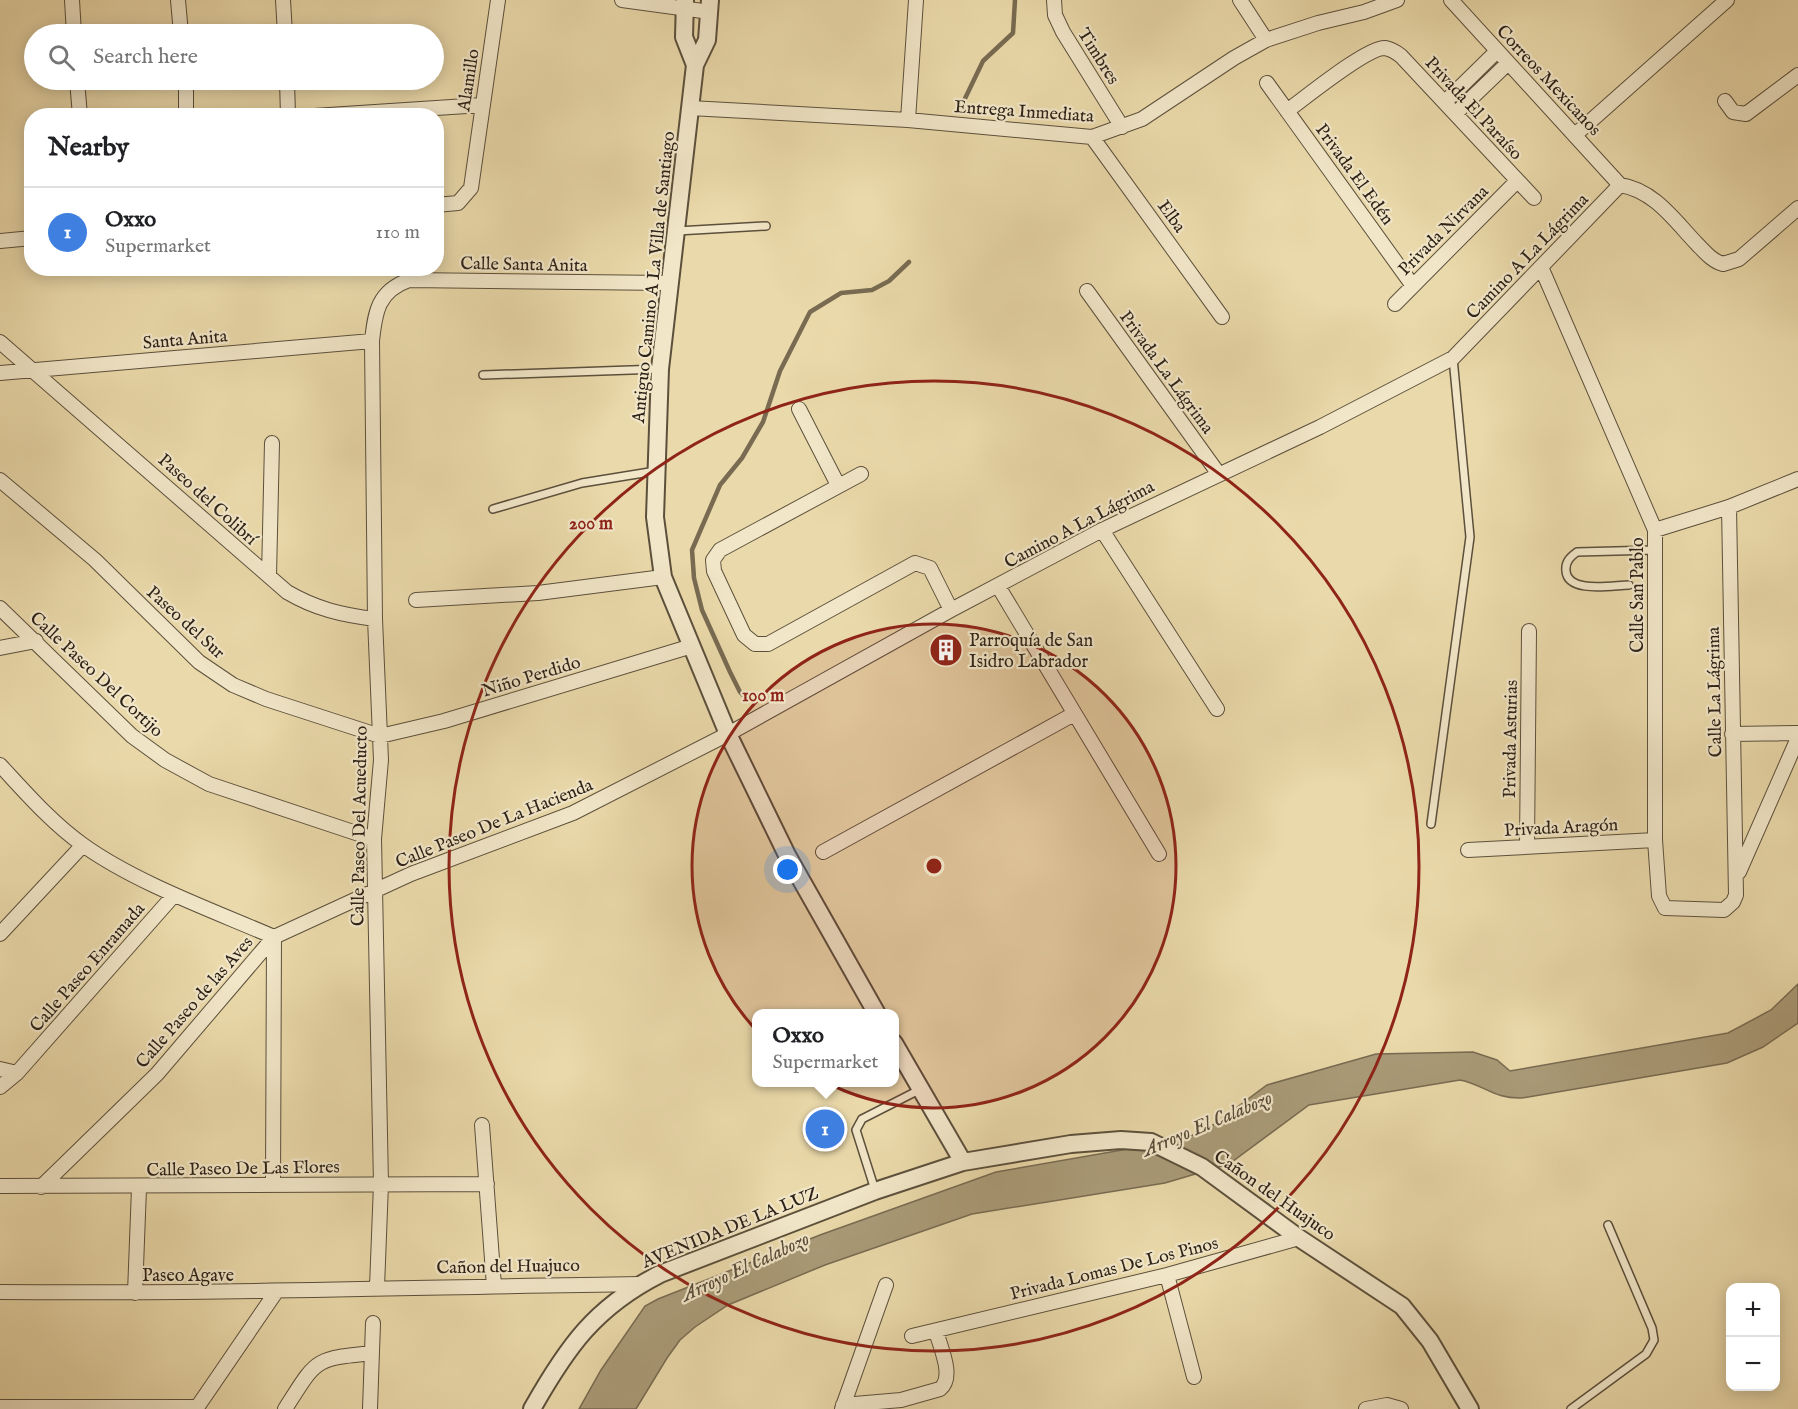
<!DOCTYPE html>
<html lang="en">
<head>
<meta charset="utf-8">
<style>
  body { margin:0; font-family:"IM FELL English",serif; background:#f6f6f6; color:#202124 }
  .controls { position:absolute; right:18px; bottom:18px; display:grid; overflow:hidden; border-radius:12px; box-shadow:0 3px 15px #0003 }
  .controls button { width:54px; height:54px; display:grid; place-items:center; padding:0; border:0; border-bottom:2px solid #e0e0e0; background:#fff; color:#202124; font:30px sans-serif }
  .you { position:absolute; left:788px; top:870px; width:21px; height:21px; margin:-15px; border:4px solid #fff; border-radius:50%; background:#1a73e8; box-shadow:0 0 0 9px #1a73e833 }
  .badge { display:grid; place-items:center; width:39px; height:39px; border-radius:50%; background:#0b8043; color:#fff; font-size:20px; font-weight:700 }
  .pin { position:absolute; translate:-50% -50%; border:3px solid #fff; box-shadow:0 2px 6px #0006 }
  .popup { position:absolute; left:752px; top:1009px; width:147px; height:78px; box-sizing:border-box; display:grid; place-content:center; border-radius:12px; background:#fff; filter:drop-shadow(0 2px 4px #0005); font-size:20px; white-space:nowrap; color:#757577 }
  .popup b { font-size:22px; color:#202124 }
  .popup::after { content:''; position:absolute; left:50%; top:100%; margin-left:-12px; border:12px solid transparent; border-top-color:#fff }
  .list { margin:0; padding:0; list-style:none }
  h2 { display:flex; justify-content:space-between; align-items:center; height:78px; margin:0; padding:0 24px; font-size:26px }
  h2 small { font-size:20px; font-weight:400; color:#757577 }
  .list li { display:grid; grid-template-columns:39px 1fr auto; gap:18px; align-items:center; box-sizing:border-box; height:90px; padding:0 24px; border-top:2px solid #e0e0e0 }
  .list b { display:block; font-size:22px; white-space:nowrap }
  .list p { margin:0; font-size:20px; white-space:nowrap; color:#757577 }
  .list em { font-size:20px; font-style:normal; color:#757577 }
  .icon { flex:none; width:33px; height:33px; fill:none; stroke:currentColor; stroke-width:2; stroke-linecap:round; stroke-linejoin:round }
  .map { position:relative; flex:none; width:1798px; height:1409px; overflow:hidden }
  .search { position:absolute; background:#fff; box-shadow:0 3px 15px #0003; left:24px; top:24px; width:420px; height:66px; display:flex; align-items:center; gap:15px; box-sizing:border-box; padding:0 21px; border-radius:33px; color:#757577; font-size:22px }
  .panel { position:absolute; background:#fff; box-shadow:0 3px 15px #0003; left:24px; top:108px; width:420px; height:168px; border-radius:24px }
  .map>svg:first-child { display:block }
  .water { fill:#aa9b78; stroke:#786b52; stroke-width:1.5 }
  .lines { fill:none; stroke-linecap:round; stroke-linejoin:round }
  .stream { stroke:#786b52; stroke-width:4.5 }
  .service-casing { stroke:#5c503c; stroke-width:10 }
  .minor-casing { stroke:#5c503c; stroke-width:16 }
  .tertiary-casing { stroke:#5c503c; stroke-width:20 }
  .service { stroke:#f1e6c8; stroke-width:7 }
  .minor { stroke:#f1e6c8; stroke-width:14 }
  .tertiary { stroke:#f1e6c8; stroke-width:16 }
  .ring { fill:none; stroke:#8f2418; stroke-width:3 }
  .labels { text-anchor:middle; stroke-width:4.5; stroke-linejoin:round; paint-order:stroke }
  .street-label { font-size:18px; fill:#2d2218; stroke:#f1e6c8 }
  .poi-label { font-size:18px; fill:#2d2218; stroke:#f1e6c8; text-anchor:start }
  .water-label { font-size:20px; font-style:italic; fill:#594c3a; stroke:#f1e6c8 }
  .centre { fill:#8f2418; stroke:#f1e6c8; stroke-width:3 }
  .ring-label { font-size:18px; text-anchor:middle; font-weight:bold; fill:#8f2418; stroke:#f1e6c8; stroke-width:4.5; stroke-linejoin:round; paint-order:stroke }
</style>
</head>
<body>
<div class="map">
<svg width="1798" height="1409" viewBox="0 0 1798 1409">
  <rect width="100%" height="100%" fill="#ead9aa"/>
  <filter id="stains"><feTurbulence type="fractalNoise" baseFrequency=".00333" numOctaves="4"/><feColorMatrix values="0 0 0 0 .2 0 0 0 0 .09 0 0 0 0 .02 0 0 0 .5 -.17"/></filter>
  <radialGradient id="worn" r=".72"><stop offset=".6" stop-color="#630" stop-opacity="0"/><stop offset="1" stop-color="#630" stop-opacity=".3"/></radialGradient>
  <path class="water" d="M1798,984V1023L1763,1047L1727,1063L1522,1098C1493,1099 1485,1085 1460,1080L1309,1105L1229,1164L1165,1183L972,1214L825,1265L728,1305L695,1327L680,1340L667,1358L636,1409H579L601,1370L645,1306L658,1299L820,1235L996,1172L1185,1139L1213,1125L1267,1085L1376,1054L1473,1052L1497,1060L1510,1071L1728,1033L1771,1010Z"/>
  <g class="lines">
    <path class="stream" d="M959,111L983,61L1013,33L1015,0
      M747,699L740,692L730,672L702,610L694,578L692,550L720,485L742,458L763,422L780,371L810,312L841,293L872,290L889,281L909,262"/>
    <g class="service-casing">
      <path id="service" d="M677,231L766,226
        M483,375L660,369
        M493,509L582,483L656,471
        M1629,585C1613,585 1568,594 1566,571C1565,562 1570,557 1577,552L1655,550
        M1431,824L1470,537L1453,358
        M875,1190L856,1130L862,1119L921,1089
        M1571,1409L1646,1354L1654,1340L1652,1328L1608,1225"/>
    </g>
    <g class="minor-casing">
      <path id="minor" d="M72,0L74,34
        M178,0L181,34
        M283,0L285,34
        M622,0L710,12
        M1054,0L1055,15L1063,32L1122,127
        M1240,0L1266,40
        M1451,0L1620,185
        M77,80L80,116
        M186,80V116
        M287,80L288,116
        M1267,83L1413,286
        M1725,101L1733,112L1746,114L1798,75
        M1445,102L1496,52
        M690,108L908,120L1092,137L1142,119L1234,58L1266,40L1318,23L1364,12L1397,0
        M1287,111C1305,98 1367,47 1385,48C1391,49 1396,52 1401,56L1534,198
        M1456,113L1507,64
        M314,116L482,105
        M908,120L916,0
        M1576,134L1727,0
        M1092,137L1222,317
        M436,205L458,203L471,188L498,0
        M0,241L32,238
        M1541,267L1655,530V840L1659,896L1665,908L1724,910L1733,902L1736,895L1729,507
        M1087,291L1218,473
        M1395,304L1517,181
        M0,342L287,592C316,609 342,615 375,619
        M0,373L372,341
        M799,409L838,485
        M861,474L720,550L713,560L714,571L744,635L755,644H768L915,563L930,568L951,610
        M0,480L95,560L199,662L233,685L266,699L380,736L444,721L692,646
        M1102,530L1217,709
        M1655,530L1729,507L1798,479
        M269,576L272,443
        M998,586L1159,854
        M416,600L538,593L663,577
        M0,608L132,736L165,760L209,784L374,839
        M0,648L36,641
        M1732,734L1798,733
        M0,765C26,793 52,823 83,845C136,883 214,911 274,937L411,874L573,813L728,734L951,610L1102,530L1320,427L1453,358L1620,185C1654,190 1675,221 1697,244C1705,252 1712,261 1723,264L1739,259L1798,208
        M1527,847L1529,631
        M1468,850L1655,840
        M823,852L1074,714
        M1739,872L1798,738
        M0,934L83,845
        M0,1069L17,1073
        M0,1087L17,1073L174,895
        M482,1125L494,1286
        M273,1185L274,937
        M0,1186L487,1184
        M41,1187L157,1074L274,937
        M1167,1275L1194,1377
        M377,1287L381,1184L374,839L381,760L375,619L372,341C375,312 378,291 409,280L669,283
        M0,1292C213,1294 426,1287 639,1284
        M135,1293L139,1188
        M912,1336L1167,1275L1299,1238
        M843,1405L901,1400L940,1389C955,1377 940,1347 936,1331
        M0,1407H198
        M196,1409L276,1292
        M285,1409C317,1359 313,1359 372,1353
        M370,1409L373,1323
        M842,1409L886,1285
        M1366,1409L1387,1405L1401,1409"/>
    </g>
    <g class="tertiary-casing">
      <path id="tertiary" d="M685,0L684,37L695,65L660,369L655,517L663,577L728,734L787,855L877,1014
        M695,65L707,40L710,0
        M894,1043L963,1162
        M532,1409C567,1347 595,1307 660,1274L875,1191L963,1162L1071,1144L1121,1140L1151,1142L1202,1167L1299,1238L1402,1306L1430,1341L1470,1409"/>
    </g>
    <use href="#service" class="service"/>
    <use href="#minor" class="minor"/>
    <use href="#tertiary" class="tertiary"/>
  </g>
  <circle cx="934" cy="866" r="242" fill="#8f2418" fill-opacity=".12"/>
  <g class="ring">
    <circle cx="934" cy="866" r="242"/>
    <circle cx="934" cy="866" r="485"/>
  </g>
  <defs>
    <g id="building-disc" transform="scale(1.725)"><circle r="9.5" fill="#8f2418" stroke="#f1e6c8"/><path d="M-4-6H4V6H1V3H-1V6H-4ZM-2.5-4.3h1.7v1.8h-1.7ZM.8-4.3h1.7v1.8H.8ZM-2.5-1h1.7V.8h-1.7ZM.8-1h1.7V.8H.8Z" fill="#fff"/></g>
  </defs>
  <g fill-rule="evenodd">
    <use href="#building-disc" x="946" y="650"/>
  </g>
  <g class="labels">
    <g class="street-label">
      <text transform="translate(1099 56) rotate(58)" y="6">Timbres</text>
      <text transform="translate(468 80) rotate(-81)" y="6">Alamillo</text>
      <text transform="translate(1549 80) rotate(47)" y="6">Correos Mexicanos</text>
      <text transform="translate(1474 108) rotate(47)" y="6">Privada El Paraíso</text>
      <text transform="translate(1024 111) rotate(4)" y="6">Entrega Inmediata</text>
      <text transform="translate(1355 174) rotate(54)" y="6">Privada El Edén</text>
      <text transform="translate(1172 216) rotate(54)" y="6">Elba</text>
      <text transform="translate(1443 230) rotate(-45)" y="6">Privada Nirvana</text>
      <text transform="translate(1527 256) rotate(-46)" y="6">Camino A La Lágrima</text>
      <text transform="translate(524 264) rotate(1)" y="6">Calle Santa Anita</text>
      <text transform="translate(653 277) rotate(-84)" y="6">Antiguo Camino A La Villa de Santiago</text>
      <text transform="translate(185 339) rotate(-5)" y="6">Santa Anita</text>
      <text transform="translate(1167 372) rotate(54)" y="6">Privada La Lágrima</text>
      <text transform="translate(208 499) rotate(42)" y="6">Paseo del Colibrí</text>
      <text transform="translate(1079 524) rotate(-28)" y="6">Camino A La Lágrima</text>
      <text transform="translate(1637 595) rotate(-90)" y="6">Calle San Pablo</text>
      <text transform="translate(186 622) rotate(42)" y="6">Paseo del Sur</text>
      <text transform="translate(97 674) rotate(43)" y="6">Calle Paseo Del Cortijo</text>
      <text transform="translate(531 676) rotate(-17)" y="6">Niño Perdido</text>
      <text transform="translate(1714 692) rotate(-91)" y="6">Calle La Lágrima</text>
      <text transform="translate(1510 739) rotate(-89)" y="6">Privada Asturias</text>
      <text transform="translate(494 823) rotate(-22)" y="6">Calle Paseo De La Hacienda</text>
      <text transform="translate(359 826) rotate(-89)" y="6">Calle Paseo Del Acueducto</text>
      <text transform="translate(1561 827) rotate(-3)" y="6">Privada Aragón</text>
      <text transform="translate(87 967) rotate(-49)" y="6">Calle Paseo Enramada</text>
      <text transform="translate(194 1002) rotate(-49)" y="6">Calle Paseo de las Aves</text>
      <text transform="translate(243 1168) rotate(-1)" y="6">Calle Paseo De Las Flores</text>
      <text transform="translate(1275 1195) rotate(35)" y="6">Cañon del Huajuco</text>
      <text transform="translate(730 1227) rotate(-22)" y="6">AVENIDA DE LA LUZ</text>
      <text transform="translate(508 1266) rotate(-1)" y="6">Cañon del Huajuco</text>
      <text transform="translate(1114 1268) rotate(-14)" y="6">Privada Lomas De Los Pinos</text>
      <text x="188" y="1281">Paseo Agave</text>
    </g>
    <g class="poi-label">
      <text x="969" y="646">Parroquía de San<tspan x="969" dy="21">Isidro Labrador</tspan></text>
    </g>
    <g class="water-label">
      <text transform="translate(1207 1123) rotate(-23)" y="7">Arroyo El Calabozo</text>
      <text transform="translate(745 1266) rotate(-25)" y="7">Arroyo El Calabozo</text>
    </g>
  </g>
  <circle cx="934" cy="866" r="9" class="centre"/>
  <g class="ring-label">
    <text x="591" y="529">200 m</text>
    <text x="763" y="701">100 m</text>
  </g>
  <rect width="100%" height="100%" filter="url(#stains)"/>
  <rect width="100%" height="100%" fill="url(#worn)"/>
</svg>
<div class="controls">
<button>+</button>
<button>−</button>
</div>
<div class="you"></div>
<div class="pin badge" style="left:825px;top:1129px;background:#3f7fe0">1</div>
<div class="popup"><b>Oxxo</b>Supermarket</div>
<div class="search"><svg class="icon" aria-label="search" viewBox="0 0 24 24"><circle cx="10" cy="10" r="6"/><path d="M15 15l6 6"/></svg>Search here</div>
<section class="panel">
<h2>Nearby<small></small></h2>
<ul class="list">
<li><span class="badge" style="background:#3f7fe0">1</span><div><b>Oxxo</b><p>Supermarket</p></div><em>110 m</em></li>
</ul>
</section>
</div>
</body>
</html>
